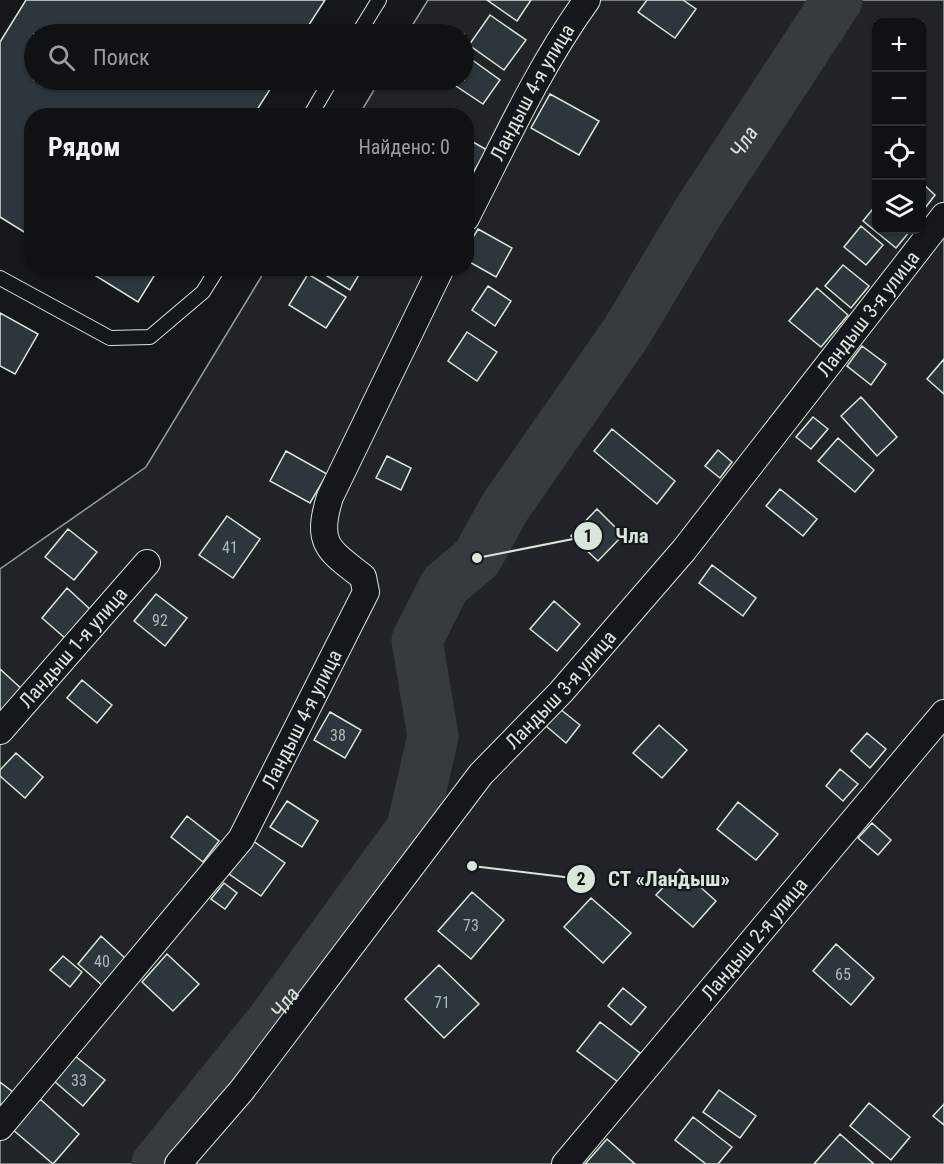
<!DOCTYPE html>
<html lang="ru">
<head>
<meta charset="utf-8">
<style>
  body { margin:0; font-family:"Roboto Condensed",sans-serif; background:#1d2022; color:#f1f3f6 }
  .controls { position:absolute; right:18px; top:18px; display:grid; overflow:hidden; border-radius:12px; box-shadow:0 2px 4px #0004 }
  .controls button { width:54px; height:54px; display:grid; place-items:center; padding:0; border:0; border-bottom:2px solid #2f3234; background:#0f1215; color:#f1f3f6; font:30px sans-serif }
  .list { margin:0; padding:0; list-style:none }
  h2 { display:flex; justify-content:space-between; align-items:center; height:78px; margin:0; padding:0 24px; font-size:26px }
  h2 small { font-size:20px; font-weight:400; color:#9b9ea0 }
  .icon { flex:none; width:33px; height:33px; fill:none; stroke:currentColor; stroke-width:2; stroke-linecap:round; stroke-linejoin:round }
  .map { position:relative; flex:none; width:944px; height:1164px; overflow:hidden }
  .search { position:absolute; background:#0f1215; box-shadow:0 2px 4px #0004; left:24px; top:24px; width:450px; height:66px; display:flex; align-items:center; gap:15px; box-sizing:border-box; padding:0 21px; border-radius:33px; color:#9b9ea0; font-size:22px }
  .panel { position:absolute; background:#0f1215; box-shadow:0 2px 4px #0004; left:24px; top:108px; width:450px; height:168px; border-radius:24px }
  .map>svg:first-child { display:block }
  .green { fill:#202428; stroke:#939e99; stroke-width:1.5; fill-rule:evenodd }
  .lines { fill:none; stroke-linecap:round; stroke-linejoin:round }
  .river { stroke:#363b3e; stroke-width:51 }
  .building { fill:#2c363c; stroke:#d8e6dc; stroke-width:1.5 }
  .lane-casing { stroke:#d8e6dc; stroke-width:16 }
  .street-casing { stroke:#d8e6dc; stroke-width:28 }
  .lane { stroke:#14181c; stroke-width:14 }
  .street { stroke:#14181c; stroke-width:26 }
  .labels { text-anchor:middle; stroke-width:4.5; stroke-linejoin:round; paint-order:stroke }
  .number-label { font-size:16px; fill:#adbab4 }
  .street-label { font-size:20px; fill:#d8e6dc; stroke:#14181c }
  .water-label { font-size:21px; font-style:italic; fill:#d8e6dc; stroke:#14181c }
  .leader { fill:none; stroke:#d8e6dc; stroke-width:2 }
  .callout-dot { fill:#d8e6dc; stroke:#14181c; stroke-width:2 }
  .mark-label { font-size:18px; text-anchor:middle; font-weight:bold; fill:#111 }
  .callout-label { font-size:21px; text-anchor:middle; font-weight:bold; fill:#d8e6dc; stroke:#14181c; stroke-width:4.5; stroke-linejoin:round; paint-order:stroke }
</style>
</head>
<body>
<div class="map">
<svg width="944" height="1164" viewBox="0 0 944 1164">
  <rect width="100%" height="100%" fill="#14181c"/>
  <path class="green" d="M428,0H944V1164H0V569L146,467L266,269L466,268V116L359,115L380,80H464V34H407ZM876,22H922V230H876Z"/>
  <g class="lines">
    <path class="river" id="s1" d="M157,1164L272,1021L412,828L433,736L417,640L445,585L477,558L505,507L626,333L697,214L837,0"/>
  </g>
  <path class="building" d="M26,0H325L303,34H34V80H276L253,116H32V237L0,217V42Z
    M487,0H531L517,21Z
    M647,0H683L696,9L675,38L638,12Z
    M490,15L526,40L504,70L469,45Z
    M464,54L500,80L483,104L447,80H464Z
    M550,94L599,121L579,155L531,128Z
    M466,138L487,150L466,184Z
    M922,183L935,195L922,212Z
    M876,205V230L910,231L896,248L863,221Z
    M861,226L883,245L866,265L844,247Z
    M478,229L512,248L496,277L466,260V249Z
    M843,265L869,286L851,308L825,286Z
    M83,268H159L138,302Z
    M314,268H363L350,290Z
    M308,274L346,297L326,328L289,305Z
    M488,286L511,301L495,326L472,310Z
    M817,288L848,315L821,347L789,321Z
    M0,313L38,334L15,374L0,366Z
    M467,332L497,352L477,381L448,361Z
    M862,346L886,364L871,385L847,366Z
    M944,359V394L927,379Z
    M861,397L897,437L877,456L841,416Z
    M813,417L828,429L811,449L796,437Z
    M612,429L675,481L657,504L594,451Z
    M838,438L874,470L855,492L818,461Z
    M718,450L732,462L720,478L705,466Z
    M286,451L327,474L310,503L270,481Z
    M387,456L411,468L401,490L376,478Z
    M780,489L817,519L803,536L766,506Z
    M597,509L623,535L598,561L571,536Z
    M227,516L260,539L233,578L199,555Z
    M68,529L97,552L74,580L45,557Z
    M712,565L756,598L743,616L699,583Z
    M67,588L92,611L66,639L42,618Z
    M156,594L187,618L165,646L134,621Z
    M554,601L580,624L557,651L530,629Z
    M0,669L24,691L0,716Z
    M82,680L112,705L97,723L67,698Z
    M560,709L580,725L566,743L546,726Z
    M330,712L361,730L345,758L314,740Z
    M659,725L687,750L662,778L633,753Z
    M867,733L886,749L870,768L851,751Z
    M16,753L43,777L25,798L0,776V770Z
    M840,769L858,784L843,801L826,786Z
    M287,801L318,821L302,847L270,827Z
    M738,802L778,834L756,860L717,829Z
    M187,816L219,841L203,862L171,837Z
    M872,823L891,840L878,855L858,838Z
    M253,841L285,863L261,896L229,874Z
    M680,869L716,901L693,927L656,895Z
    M224,883L237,893L225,909L211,899Z
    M472,892L504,920L471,959L438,931Z
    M591,898L631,933L603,963L564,927Z
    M101,936L126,959L103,986L78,964Z
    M836,944L874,978L851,1005L813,971Z
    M167,954L199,984L173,1011L142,982Z
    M63,956L82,972L70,987L50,970Z
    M439,965L479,1004L444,1038L405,999Z
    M623,988L646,1007L631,1025L608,1006Z
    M600,1022L640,1053L618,1082L577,1051Z
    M75,1056L105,1080L83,1106L54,1081Z
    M0,1082L13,1092L0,1108Z
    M719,1090L756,1116L740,1138L703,1112Z
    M40,1099L79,1134L53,1164L12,1129Z
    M869,1103L910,1137L891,1160L850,1126Z
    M944,1104V1125L933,1116Z
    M693,1117L732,1147L718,1164H706L675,1140Z
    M840,1134L874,1164H814Z
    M607,1139L635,1164H585Z"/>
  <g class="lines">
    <g class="lane-casing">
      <path id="lane" d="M358,34L379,0
        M310,116L331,80
        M0,278L110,338L150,337L203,292L218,268"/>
    </g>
    <g class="street-casing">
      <g id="street">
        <path id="s2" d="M466,218C504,144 538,68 587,0"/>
        <path id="s3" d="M0,731L147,563"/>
        <path id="s4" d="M0,1127L241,839L366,592L363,577C329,550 315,545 330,497L441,268"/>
        <path id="s5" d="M178,1164L242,1090L481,774L561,692L684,550L944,216"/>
        <path id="s6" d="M565,1164L944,713"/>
      </g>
    </g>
    <use href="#lane" class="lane"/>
    <use href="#street" class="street"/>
  </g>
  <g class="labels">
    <g class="number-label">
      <text x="230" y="553">41</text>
      <text x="160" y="626">92</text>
      <text x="338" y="741">38</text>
      <text x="471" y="931">73</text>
      <text x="102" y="967">40</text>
      <text x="843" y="980">65</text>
      <text x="442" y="1008">71</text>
      <text x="79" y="1086">33</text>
    </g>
    <g class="street-label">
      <text dy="7" stroke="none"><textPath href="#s2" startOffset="142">Ландыш 4-я улица</textPath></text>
      <text dy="7" stroke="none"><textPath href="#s5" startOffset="1096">Ландыш 3-я улица</textPath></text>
      <text dy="7" stroke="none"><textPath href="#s3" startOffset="111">Ландыш 1-я улица</textPath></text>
      <text dy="7" stroke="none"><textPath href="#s5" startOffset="610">Ландыш 3-я улица</textPath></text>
      <text dy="7" stroke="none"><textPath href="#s4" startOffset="510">Ландыш 4-я улица</textPath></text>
      <text dy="7" stroke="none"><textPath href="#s6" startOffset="294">Ландыш 2-я улица</textPath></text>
    </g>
    <g class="water-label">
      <text dy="7" stroke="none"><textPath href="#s1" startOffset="1212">Чла</textPath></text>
      <text dy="7" stroke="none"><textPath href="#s1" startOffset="206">Чла</textPath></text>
    </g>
  </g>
  <path class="leader" d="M477 558L588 536M472 866L581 879"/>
  <g class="callout-dot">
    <circle cx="477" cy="558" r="6"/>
    <circle cx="472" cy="866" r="6"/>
    <circle cx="588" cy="536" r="15"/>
    <circle cx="581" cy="879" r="15"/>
  </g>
  <g class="mark-label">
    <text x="588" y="542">1</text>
    <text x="581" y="885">2</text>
  </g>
  <g class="callout-label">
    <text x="632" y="543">Чла</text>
    <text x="669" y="886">СТ «Ландыш»</text>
  </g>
</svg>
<div class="controls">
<button>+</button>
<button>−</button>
<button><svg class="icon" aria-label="locate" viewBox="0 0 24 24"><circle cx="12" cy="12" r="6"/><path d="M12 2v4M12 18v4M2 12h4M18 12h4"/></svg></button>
<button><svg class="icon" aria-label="layers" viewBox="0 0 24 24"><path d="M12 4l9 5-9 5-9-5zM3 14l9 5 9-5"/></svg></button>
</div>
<div class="search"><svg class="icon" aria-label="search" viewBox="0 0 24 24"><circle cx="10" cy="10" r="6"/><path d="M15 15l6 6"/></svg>Поиск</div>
<section class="panel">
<h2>Рядом<small>Найдено: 0</small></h2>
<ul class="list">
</ul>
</section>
</div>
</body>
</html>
